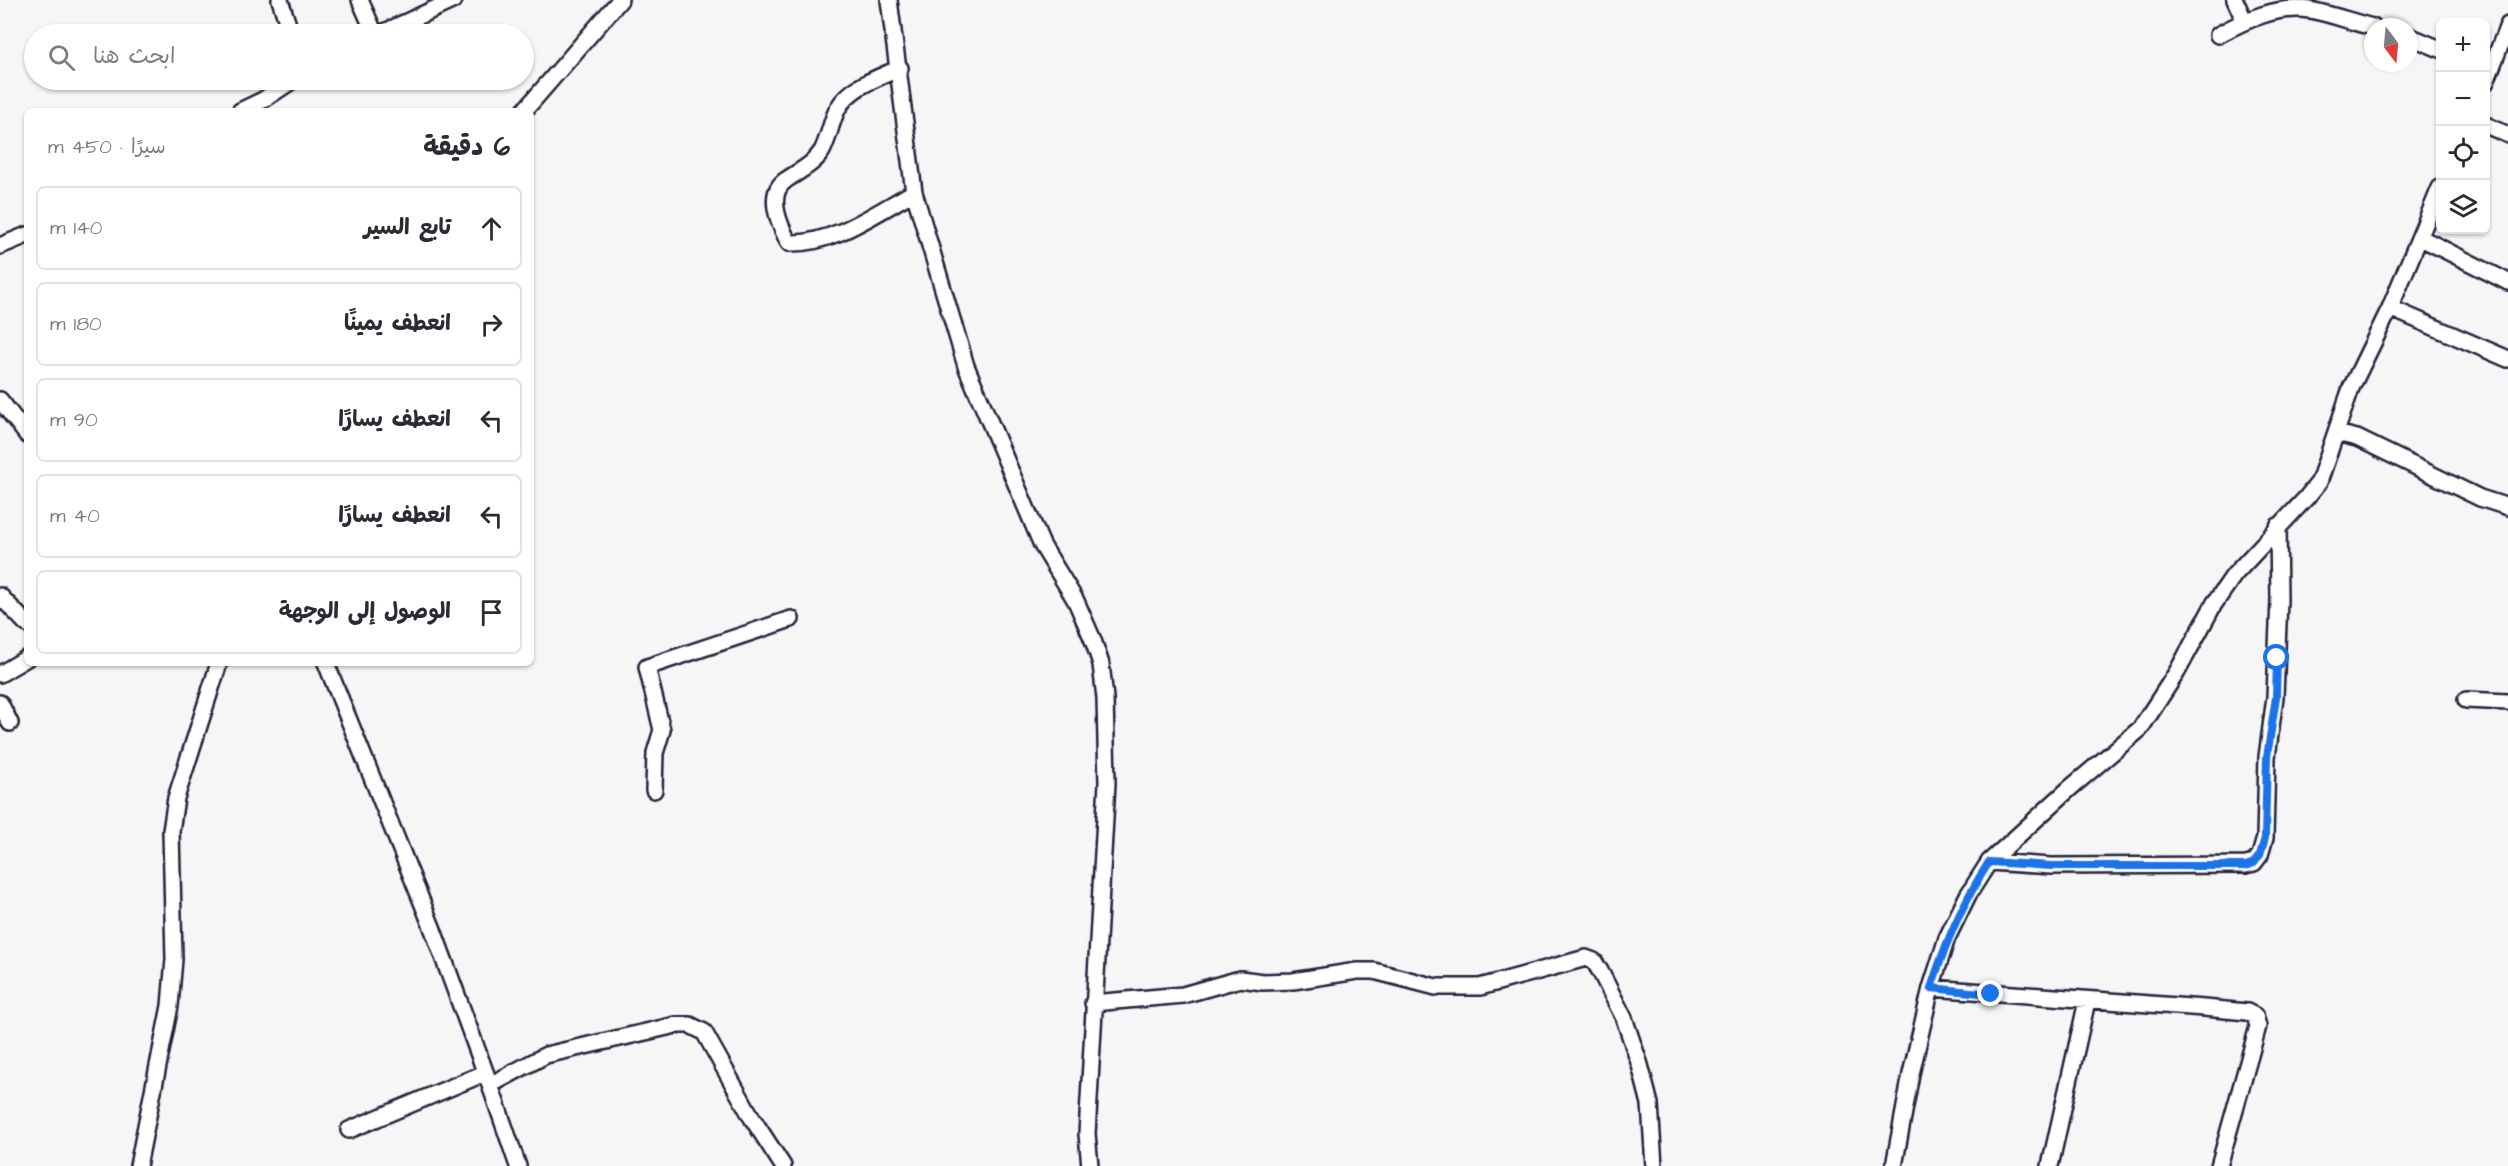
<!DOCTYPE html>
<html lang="ar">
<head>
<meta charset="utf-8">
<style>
  body { margin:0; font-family:"Architects Daughter","Playpen Sans Arabic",sans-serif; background:#f7f7f7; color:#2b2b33; direction:rtl }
  .controls { position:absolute; right:18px; top:18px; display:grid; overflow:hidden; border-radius:9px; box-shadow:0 2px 4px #0004 }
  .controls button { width:54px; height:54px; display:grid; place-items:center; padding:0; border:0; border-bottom:2px solid #e1e1e2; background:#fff; color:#2b2b33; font:30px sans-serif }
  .compass { position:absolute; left:2364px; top:18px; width:54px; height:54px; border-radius:50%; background:#fff; box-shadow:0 2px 4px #0004; rotate:164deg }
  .stop { position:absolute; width:18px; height:18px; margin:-14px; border:4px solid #1a73e8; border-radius:50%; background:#fff }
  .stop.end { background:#1a73e8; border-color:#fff; box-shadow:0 2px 6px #0008 }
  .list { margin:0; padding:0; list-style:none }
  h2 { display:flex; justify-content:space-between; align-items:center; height:78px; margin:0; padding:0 24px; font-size:26px }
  h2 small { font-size:20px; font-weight:400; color:#7c7c81 }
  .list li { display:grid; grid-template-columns:39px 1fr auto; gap:18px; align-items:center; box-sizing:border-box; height:84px; margin:0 12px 12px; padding:0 12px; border:2px solid #e1e1e2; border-radius:9px }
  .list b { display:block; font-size:22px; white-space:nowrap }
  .list em { font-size:20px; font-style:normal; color:#7c7c81 }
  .icon { flex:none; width:33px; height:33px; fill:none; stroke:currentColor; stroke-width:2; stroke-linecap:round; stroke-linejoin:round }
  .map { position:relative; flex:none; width:2508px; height:1166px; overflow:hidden; direction:ltr }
  .search { position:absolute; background:#fff; box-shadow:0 2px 4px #0004; left:24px; top:24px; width:510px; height:66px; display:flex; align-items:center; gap:15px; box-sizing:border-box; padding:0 21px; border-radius:33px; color:#7c7c81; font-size:22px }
  .panel { position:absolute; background:#fff; box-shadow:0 2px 4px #0004; left:24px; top:108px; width:510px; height:558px; border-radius:9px; direction:rtl }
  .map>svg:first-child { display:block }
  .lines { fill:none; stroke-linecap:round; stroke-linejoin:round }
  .minor-casing { stroke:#22223b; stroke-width:20 }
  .minor { stroke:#fff; stroke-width:15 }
  .route { stroke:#1a73e8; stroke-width:8 }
</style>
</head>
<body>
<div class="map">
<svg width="2508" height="1166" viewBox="0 0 2508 1166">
  <rect width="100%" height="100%" fill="#f6f6f7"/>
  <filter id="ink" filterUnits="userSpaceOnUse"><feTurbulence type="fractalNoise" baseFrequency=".0167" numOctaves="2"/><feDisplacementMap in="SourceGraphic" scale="12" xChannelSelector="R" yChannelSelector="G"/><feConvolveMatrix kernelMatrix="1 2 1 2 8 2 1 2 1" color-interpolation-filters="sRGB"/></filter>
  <g filter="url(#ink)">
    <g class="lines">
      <g class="minor-casing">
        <path id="minor" d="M280,0L291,34
          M360,0L375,34
          M889,0L914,192L966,366L1042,545L1076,601L1093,640L1101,664L1105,698L1107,783L1087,1134L1090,1166
          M2235,0L2244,20
          M380,34L454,0
          M2218,35C2245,20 2278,5 2310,10C2331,14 2352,22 2373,27
          M2409,36L2440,49
          M900,68C878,78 851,86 838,108C831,121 829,138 822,151C813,165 799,171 786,180C765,194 780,226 789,243C833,245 877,212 914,192
          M2486,82L2508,25
          M240,111L263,100L293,80
          M524,111L620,0
          M2486,125L2508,135
          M2421,238L2508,282
          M0,246L27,235
          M2390,308L2508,359
          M0,400L27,435
          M2336,433L2357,438L2480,498L2508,507
          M0,596L27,624
          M326,663L432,927L490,1085
          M0,674L27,658
          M2466,700L2508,702
          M0,703L10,723
          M654,790L655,753L662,730L647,667L791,619
          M1989,862L2051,866L2246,865L2254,863L2260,855L2265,838L2267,757L2275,697L2279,600L2278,526
          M1931,988L2204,1008L2247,1012L2255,1016L2258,1026L2254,1041L2219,1166
          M1093,1003L1183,995L1240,979L1263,982L1293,981L1357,971H1374L1436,987H1480L1586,958L1594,961L1600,971L1624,1018L1640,1065L1650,1104L1654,1166
          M349,1130L485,1073
          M138,1166L170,1006L174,959L171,831L176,798L219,663
          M518,1166L490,1085L546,1055L676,1025H690L704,1032L752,1118L783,1166
          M1894,1166L1911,1074L1931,988L1947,938L1968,895L1989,862L2069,789L2140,729L2177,672L2214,604L2234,575L2307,497L2319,482L2351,388L2390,308L2440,188
          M2050,1166L2087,1001"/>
      </g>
      <use href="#minor" class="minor"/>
    </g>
  </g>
  <g class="lines" filter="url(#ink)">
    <path class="route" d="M1991,994L1931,988C1947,939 1961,906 1989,862L2051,866H2246L2254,863L2260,855L2265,838L2267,757L2276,697L2277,658"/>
  </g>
</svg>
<div class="controls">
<button>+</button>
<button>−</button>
<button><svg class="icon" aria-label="locate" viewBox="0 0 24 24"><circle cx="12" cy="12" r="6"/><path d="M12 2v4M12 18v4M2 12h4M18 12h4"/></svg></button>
<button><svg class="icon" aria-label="layers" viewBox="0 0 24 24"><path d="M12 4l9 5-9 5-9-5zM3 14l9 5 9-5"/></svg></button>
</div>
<svg class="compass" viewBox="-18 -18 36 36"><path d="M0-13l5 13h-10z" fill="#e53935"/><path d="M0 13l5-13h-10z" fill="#7c7c81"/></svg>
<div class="stop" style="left:2277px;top:658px"></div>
<div class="stop end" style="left:1991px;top:994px"></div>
<div class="search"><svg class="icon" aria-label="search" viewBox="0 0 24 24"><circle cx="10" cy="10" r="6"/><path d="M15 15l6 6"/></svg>ابحث هنا</div>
<section class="panel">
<h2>6 دقيقة<small>سيرًا · 450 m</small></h2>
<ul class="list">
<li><svg class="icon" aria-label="ahead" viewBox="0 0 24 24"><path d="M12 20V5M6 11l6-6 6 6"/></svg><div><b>تابع السير</b></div><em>140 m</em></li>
<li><svg class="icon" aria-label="right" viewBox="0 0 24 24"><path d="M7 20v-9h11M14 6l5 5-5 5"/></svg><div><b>انعطف يمينًا</b></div><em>180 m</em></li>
<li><svg class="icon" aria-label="left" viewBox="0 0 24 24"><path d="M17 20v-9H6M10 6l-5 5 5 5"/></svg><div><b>انعطف يسارًا</b></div><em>90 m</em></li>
<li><svg class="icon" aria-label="left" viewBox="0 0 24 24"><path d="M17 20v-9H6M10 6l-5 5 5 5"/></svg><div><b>انعطف يسارًا</b></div><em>40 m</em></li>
<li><svg class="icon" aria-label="arrive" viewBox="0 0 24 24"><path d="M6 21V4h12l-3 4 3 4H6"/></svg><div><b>الوصول إلى الوجهة</b></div></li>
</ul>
</section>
</div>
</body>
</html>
